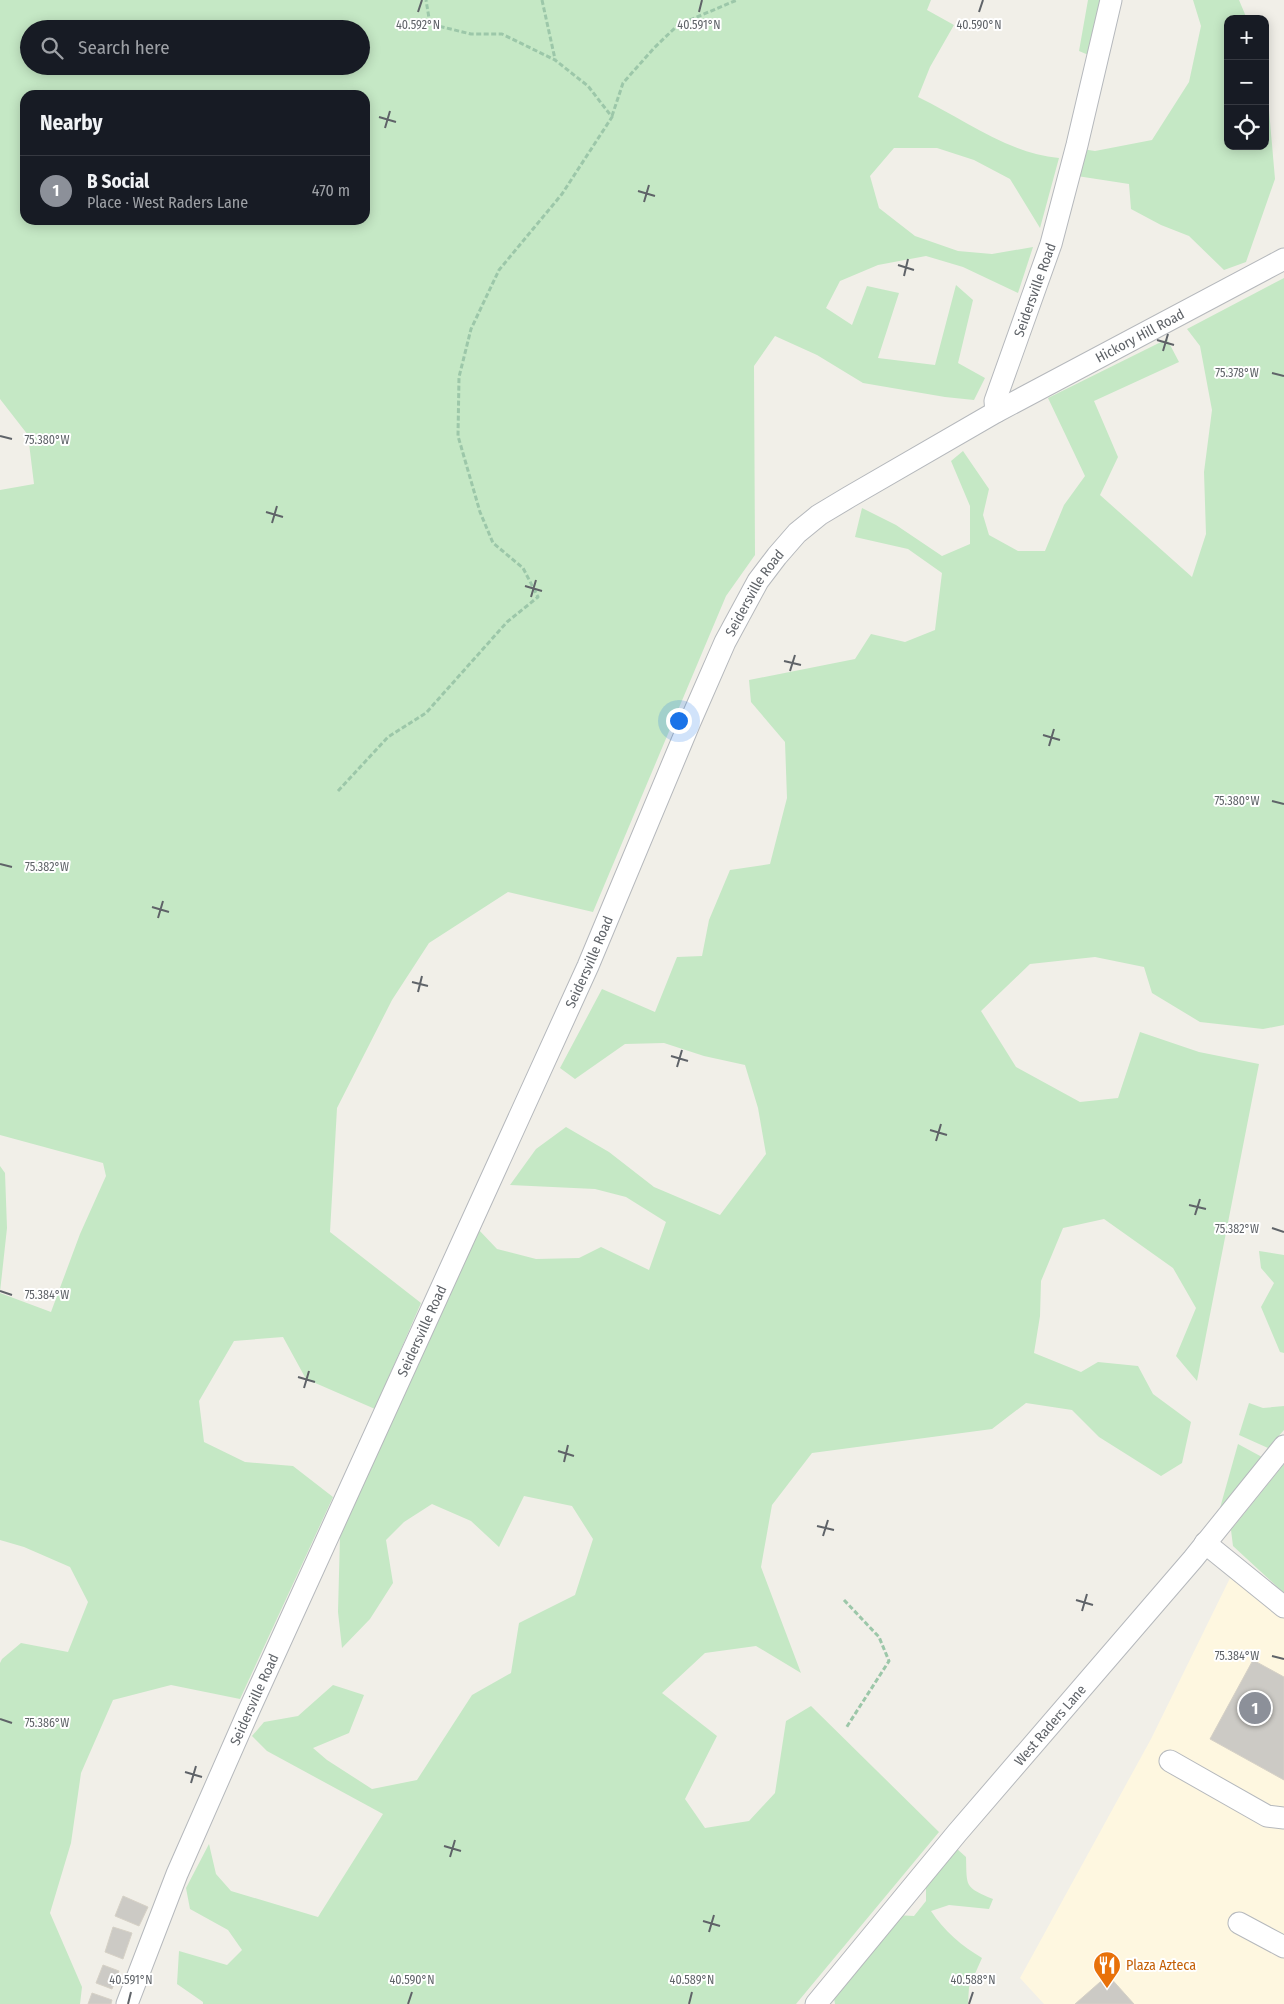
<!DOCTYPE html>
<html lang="en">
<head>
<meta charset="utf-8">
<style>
  body { margin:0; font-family:"Fira Sans Condensed",sans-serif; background:#242831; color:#f1f3f6 }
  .controls { position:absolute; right:15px; top:15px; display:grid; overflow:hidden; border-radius:10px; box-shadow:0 2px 12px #0003 }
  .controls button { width:45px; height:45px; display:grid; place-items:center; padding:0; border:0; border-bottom:1px solid #363941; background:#171b24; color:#f1f3f6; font:25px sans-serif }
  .you { position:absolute; left:678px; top:720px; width:18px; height:18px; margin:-12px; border:4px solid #fff; border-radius:50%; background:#1a73e8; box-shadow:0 0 0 8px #1a73e833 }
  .badge { display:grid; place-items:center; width:32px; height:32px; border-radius:50%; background:#8c9099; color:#fff; font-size:16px; font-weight:700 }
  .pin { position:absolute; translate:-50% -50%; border:2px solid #fff; box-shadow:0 1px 5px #0006 }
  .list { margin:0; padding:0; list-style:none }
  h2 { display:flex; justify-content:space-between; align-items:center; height:65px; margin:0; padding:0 20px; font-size:21px }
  h2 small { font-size:16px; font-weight:400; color:#9ea1a6 }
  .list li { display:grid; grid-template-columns:32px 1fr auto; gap:15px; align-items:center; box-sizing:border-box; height:70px; padding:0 20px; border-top:1px solid #363941 }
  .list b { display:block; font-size:19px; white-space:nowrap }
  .list p { margin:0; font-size:16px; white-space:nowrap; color:#9ea1a6 }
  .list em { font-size:16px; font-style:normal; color:#9ea1a6 }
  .icon { flex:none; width:28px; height:28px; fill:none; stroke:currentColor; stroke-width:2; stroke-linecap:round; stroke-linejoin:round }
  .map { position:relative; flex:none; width:1284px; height:2004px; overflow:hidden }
  .search { position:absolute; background:#171b24; box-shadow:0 2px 12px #0003; left:20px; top:20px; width:350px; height:55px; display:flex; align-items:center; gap:12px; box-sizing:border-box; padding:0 18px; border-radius:28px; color:#9ea1a6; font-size:19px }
  .panel { position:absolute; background:#171b24; box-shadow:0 2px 12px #0003; left:20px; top:90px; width:350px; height:135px; border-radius:15px }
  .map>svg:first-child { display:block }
  .commercial { fill:#fef7e0 }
  .green { fill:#c5e8c5; fill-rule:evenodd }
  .building { fill:#cccac5; stroke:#d6d1c6 }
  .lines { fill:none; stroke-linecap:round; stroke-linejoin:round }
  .minor-casing { stroke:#b5b8bc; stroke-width:23 }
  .path { stroke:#9cc7a9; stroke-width:3; stroke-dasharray:5 2.5; stroke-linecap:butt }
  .minor { stroke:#fff; stroke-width:21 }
  .ticks { fill:none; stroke:#5f6368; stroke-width:2 }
  .labels { text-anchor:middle; stroke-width:4; stroke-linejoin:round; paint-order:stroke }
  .street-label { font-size:14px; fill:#5f6368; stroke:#fff }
  .food-label { font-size:14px; fill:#c56008; stroke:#fff; text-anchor:start }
  .ticks-label { font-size:12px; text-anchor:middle; fill:#5f6368; stroke:#fff; stroke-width:4; stroke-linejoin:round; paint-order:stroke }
</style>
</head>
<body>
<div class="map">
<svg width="1284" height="2004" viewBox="0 0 1284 2004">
  <rect width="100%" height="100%" fill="#f1efe8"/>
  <path class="commercial" d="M1231,1576L1271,1583L1284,1593V2004H1044L1020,1978L1151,1739Z"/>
  <path class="green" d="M0,0H931L927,10L954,25L930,67L918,97C964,119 1007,153 1059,158L1040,228L1010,179L974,160L937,148H894L870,176L879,208L915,236L958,251L992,254L1033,247L1018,293L963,267L926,256L878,265L840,281L826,308L852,325L867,286L899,293L878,358L935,365L956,285L973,300L958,363L985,378L974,400L945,397L863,383L817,355L775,336L754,366L755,555L726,596L593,912L508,892L429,943L392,1000L337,1108L330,1232L421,1303L375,1409L306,1379L283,1337L234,1341L199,1401L204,1442L245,1462L293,1466L333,1497L240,1699L171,1685L113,1700L81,1773L71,1843L50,1913L82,1987L80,2004H0V1663L2,1659L21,1643L68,1652L88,1602L70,1567L24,1547L0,1540V1293L51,1312L80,1234L106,1176L103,1163L0,1135V490L34,484L28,435L0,399ZM29,29H361V66H29ZM25,95H365V220H25Z
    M1088,0H1101L1091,56L1079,51Z
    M1193,0H1239L1247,19H1228V146H1265V64L1275,179L1246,262L1224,270L1189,236L1161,225L1131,209L1129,184L1077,176L1082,149L1095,151L1152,140L1189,82L1201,26Z
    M1284,278V1025L1263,1029L1200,1022L1152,993L1144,967L1095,957L1030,964L981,1011L1016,1067L1080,1102L1118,1098L1140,1032L1199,1052L1259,1064L1197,1381L1176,1356L1196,1308L1173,1268L1104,1219L1063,1228L1041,1281L1040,1316L1034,1353L1081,1372L1098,1362L1138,1366L1153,1394L1191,1422L1182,1463L1161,1476L1099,1437L1072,1410L1026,1403L992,1429L812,1453L772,1505L761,1567L801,1673L756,1646L705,1653L662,1693L717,1736L685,1799L705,1828L749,1821L775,1793L786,1721L811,1706L939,1832L796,2004H203V2002L177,1984L179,1951L227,1965L242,1950L228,1930L190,1909L186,1888L209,1844L216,1874L231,1891L318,1917L383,1814L267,1751L252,1736L264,1722L298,1716L333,1685L364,1695L349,1733L313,1748L327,1760L372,1789L417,1780L472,1695L511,1673L519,1623L575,1595L593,1539L572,1506L524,1496L499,1547L471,1521L432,1504L404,1522L386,1540L393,1583L370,1619L342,1648L338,1612L340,1536L478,1229L497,1249L536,1259L579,1258L601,1247L649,1270L666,1222L626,1197L595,1189L510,1185L536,1149L566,1127L609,1152L654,1187L720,1215L766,1154L758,1108L745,1065L704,1056L664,1043L625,1044L575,1079L560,1068L602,989L655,1012L677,957L702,956L709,920L730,870L770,864L787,798L785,742L751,702L749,680L855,659L871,634L905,642L935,630L942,573L908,549L855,537L862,508L896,525L942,556L970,544V506L951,461L963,451L989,489L983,515L989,535L1018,551H1045L1064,505L1085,476L1048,398L1167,339L1179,362L1094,401L1118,457L1100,495L1192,577L1206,534L1204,472L1212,410L1200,346L1187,329Z
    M0,1166L5,1173L7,1228L0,1292Z
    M1259,1251L1284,1255V1353L1280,1352L1261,1307L1274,1283L1261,1268Z
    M1249,1403L1263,1408L1284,1406V1430L1268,1448L1239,1435Z
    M1238,1444L1262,1457L1220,1508Z
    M1284,1464V1593L1233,1546L1231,1530Z
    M956,1848L966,1857C967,1887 964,1887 993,1899L989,1909L949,1905L931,1911C944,1931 962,1946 982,1958L969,1987L968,2004H835L833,1992L896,1915L914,1916L926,1901V1882Z"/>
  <path class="building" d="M1253,1660L1284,1677V1780L1210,1739Z
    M123,1896L148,1907L139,1926L115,1916Z
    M113,1927L132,1933L123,1959L105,1952Z
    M103,1965L119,1971L112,1989L96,1983Z
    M1108,1975L1134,2004H1075Z
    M92,1993L112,2000L111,2004H88Z"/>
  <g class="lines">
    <g class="minor-casing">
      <g id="minor">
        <path id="s1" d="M996,412L995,401L1051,244L1077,145L1111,0"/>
        <path d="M1205,1543L1284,1607"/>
        <path d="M1170,1761L1267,1816L1284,1818"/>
        <path d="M1239,1923L1284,1947"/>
        <path id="s2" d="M127,2004L177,1874L250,1708L588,966L690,722L725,642L758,581L777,556L797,533L819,515L849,497L996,412L1284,259"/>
        <path id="s3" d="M816,2004L957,1833L1193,1559L1284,1446"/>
      </g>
    </g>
    <path class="path" d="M542,0L555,59
      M612,116L623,83L654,48L678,25L737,0
      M338,791L388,737L426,713L507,622L538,597L523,568L493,543L480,512L458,436L459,377L471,329L499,270L562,194L612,117L588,86L555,60L502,34H471L430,24L426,0
      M844,1600L879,1637L889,1661L846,1728"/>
    <use href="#minor" class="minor"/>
  </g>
  <path class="ticks" d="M418,12L422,0M699,12L702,0M979,12L983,0M379,117L396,122M385,128L390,111M638,191L655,196M644,202L649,185M898,265L914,270M904,276L908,259M1157,340L1174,345M1163,351L1168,334M1272,373L1284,376M0,436L12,439M266,512L283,517M272,523L277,506M525,586L542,591M531,597L536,580M784,661L801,665M790,671L795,655M1043,735L1060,740M1049,746L1054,729M1272,801L1284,804M0,864L12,867M152,907L169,912M158,918L163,901M412,982L428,986M418,992L422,976M671,1056L688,1061M677,1067L682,1050M930,1130L947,1135M936,1141L941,1124M1189,1205L1206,1209M1195,1215L1200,1199M1272,1228L1284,1232M0,1291L12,1295M298,1377L315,1382M304,1388L309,1371M558,1451L574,1456M564,1462L568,1445M817,1526L834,1530M823,1536L828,1520M1076,1600L1093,1605M1082,1611L1087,1594M1272,1656L1284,1659M0,1719L12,1723M185,1772L202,1777M191,1783L196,1766M444,1846L461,1851M450,1857L455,1840M703,1921L720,1926M709,1932L714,1915M128,2004L131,1992M408,2004L412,1992M689,2004L692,1992M969,2004L973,1992"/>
  <defs>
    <g id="restaurant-pin" transform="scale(1.4375)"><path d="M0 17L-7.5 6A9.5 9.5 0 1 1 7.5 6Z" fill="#e8710a" stroke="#fff"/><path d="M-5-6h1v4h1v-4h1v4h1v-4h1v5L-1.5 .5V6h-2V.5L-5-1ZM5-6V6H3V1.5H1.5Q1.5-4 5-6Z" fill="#fff"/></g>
  </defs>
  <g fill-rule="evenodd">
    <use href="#restaurant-pin" x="1107" y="1965"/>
  </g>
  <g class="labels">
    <g class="street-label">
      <text dy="5" stroke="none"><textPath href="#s1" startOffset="129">Seidersville Road</textPath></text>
      <text dy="5" stroke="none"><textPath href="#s2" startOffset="2015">Hickory Hill Road</textPath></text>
      <text dy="5" stroke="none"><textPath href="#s2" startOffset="1545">Seidersville Road</textPath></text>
      <text dy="5" stroke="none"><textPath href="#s2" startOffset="1140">Seidersville Road</textPath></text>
      <text dy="5" stroke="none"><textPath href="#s2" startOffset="735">Seidersville Road</textPath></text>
      <text dy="5" stroke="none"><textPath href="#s2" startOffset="330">Seidersville Road</textPath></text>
      <text dy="5" stroke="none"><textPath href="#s3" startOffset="364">West Raders Lane</textPath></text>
    </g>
    <g class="food-label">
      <text x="1126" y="1970">Plaza Azteca</text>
    </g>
  </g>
  <g class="ticks-label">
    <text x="418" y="29">40.592°N</text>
    <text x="699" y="29">40.591°N</text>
    <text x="979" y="29">40.590°N</text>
    <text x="1237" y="377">75.378°W</text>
    <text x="47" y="444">75.380°W</text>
    <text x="1237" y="805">75.380°W</text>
    <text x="47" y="871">75.382°W</text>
    <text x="1237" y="1233">75.382°W</text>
    <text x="47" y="1299">75.384°W</text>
    <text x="1237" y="1660">75.384°W</text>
    <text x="47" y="1727">75.386°W</text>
    <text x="131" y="1984">40.591°N</text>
    <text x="412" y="1984">40.590°N</text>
    <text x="692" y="1984">40.589°N</text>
    <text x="973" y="1984">40.588°N</text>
  </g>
</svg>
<div class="controls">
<button>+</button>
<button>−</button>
<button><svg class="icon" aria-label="locate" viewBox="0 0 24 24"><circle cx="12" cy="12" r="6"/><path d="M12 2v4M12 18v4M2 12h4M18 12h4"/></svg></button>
</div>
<div class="you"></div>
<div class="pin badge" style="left:1255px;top:1708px">1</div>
<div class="search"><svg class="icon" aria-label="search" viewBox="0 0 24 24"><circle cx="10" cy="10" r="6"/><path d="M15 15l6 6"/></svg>Search here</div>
<section class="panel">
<h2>Nearby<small></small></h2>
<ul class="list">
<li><span class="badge">1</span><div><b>B Social</b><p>Place · West Raders Lane</p></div><em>470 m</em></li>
</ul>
</section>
</div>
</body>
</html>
